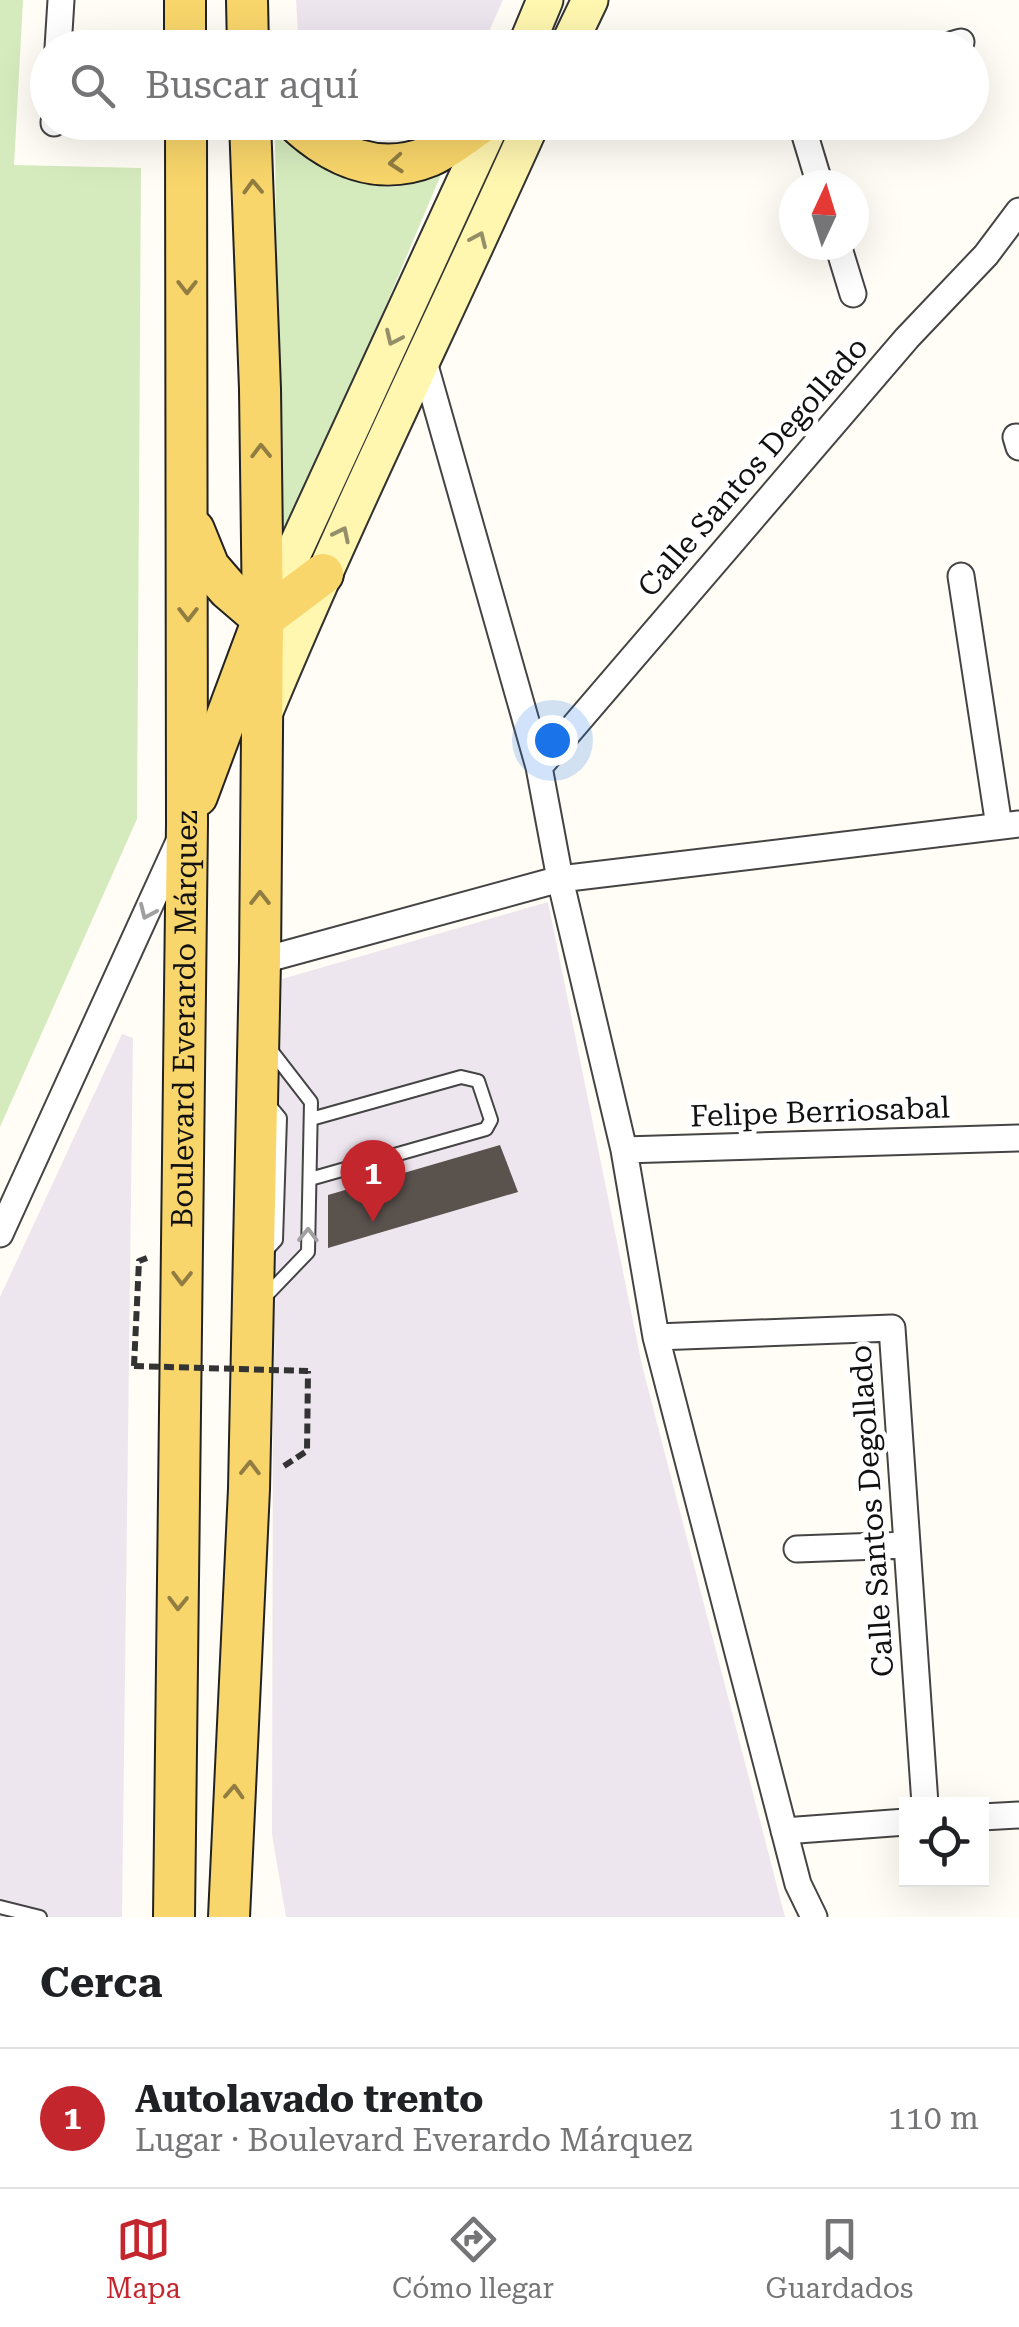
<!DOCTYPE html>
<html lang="es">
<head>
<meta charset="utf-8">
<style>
  body { margin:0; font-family:"Roboto Serif",serif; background:#f6f6f6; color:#202124 }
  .controls { position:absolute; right:30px; bottom:30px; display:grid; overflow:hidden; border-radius:0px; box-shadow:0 10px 40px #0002 }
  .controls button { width:90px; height:90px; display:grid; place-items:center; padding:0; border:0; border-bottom:2px solid #e0e0e0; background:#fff; color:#202124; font:50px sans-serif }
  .compass { position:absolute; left:779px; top:170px; width:90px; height:90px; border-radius:50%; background:#fff; box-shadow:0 10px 40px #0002; rotate:4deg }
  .you { position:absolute; left:552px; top:740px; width:35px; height:35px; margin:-25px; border:8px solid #fff; border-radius:50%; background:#1a73e8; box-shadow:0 0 0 15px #1a73e833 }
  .badge { display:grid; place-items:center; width:65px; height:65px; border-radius:50%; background:#c4262e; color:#fff; font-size:32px; font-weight:700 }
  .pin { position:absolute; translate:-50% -82px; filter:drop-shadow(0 2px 5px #0008) }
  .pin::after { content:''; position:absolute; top:52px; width:35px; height:30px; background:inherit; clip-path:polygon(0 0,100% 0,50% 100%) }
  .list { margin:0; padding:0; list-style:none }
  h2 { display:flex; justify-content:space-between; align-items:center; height:130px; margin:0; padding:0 40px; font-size:42px }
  h2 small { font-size:32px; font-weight:400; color:#757577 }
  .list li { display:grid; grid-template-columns:65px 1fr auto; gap:30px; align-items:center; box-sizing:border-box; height:140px; padding:0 40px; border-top:2px solid #e0e0e0 }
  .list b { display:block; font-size:38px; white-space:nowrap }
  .list p { margin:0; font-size:32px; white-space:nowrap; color:#757577 }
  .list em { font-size:32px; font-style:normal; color:#757577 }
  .icon { flex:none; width:55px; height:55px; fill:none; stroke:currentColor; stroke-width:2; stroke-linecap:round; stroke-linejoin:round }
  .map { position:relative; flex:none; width:1019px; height:1917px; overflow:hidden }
  .search { position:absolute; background:#fff; box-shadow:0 10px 40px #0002; left:30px; right:30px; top:30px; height:110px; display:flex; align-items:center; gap:25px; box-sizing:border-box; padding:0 35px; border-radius:55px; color:#757577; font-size:38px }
  .sheet { height:270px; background:#fff }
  nav { display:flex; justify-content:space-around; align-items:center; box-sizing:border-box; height:140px; border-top:2px solid #e0e0e0; background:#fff; font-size:28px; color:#757577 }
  nav a { display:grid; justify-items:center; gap:5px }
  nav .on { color:#c4262e }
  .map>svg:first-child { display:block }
  .industrial { fill:#eee6ef }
  .green { fill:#d5ebbd }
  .building { fill:#5a524d }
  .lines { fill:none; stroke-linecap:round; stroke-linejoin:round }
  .lane-casing { stroke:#444; stroke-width:16 }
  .street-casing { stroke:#444; stroke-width:29 }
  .secondary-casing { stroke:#333; stroke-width:39 }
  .primary-casing { stroke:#222; stroke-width:44 }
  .path { stroke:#333; stroke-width:6; stroke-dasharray:10 5; stroke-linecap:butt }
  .lane { stroke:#fff; stroke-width:12 }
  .street { stroke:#fff; stroke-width:25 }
  .secondary { stroke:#fff6b0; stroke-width:35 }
  .primary { stroke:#f9d66b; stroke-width:40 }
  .path-bridge { stroke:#333; stroke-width:6; stroke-dasharray:10 5; stroke-linecap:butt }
  .oneway { stroke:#917d42 }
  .oneway2 { stroke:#948f68 }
  .oneway3 { stroke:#a0a0a0 }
  .labels { text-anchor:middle; stroke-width:10; stroke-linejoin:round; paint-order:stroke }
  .street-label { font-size:30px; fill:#111; stroke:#fff }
</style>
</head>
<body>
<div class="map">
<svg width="1019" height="1917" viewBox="0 0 1019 1917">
  <rect width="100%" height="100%" fill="#fffdf5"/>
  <path class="industrial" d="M296,0H503L482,47L299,48Z
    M548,902L642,1365L785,1917H286L272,1834L273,1405L282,979Z
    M122,1034L133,1038L122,1917H0V1297Z"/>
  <path class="green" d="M0,0H23L14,165L141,168L137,819L0,1127Z
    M328,123H440C407,149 363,139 328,123Z
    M275,135C325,173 380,207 442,172L280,557Z"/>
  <path class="building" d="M500,1145L518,1192L328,1248V1195Z"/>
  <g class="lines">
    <g class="lane-casing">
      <path id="lane" d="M310,1179L486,1129L491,1120L478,1081L461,1077L311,1119
        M265,1252L276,1240L280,1118L266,1101
        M261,1301L308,1252L311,1102L270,1049
        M0,1907L40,1917"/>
    </g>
    <g class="street-casing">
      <path id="street" d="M58,48L61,0
        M940,48L961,42
        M801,122L820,185
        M54,123V122
        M838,245L853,294
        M424,362L539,767L560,879L624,1150L656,1337L798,1884L814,1917
        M1016,437L1019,447
        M961,576L999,826
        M539,767L907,338L986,255L1019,211
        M260,961L560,879L1019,824
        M624,1150L1019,1138
        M0,1234L181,837
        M656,1337L892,1328L925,1804
        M797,1549L907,1545
        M982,1817L1019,1815
        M784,1831L906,1822"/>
    </g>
    <g class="secondary-casing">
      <path id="secondary" d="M525,48L545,0
        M567,48L590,0
        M263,619L492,122
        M264,714C347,514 443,320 532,122"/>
    </g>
    <g class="primary-casing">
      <g id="primary">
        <path d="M185,0V48"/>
        <path d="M247,0L248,48"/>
        <path d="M296,122C334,157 379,177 430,156C448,148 466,133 482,122"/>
        <path d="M194,530L209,567L228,589L263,619"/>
        <path d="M197,796L263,619L323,574"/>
        <path id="s1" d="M174,1917L187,823L186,122"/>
        <path d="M229,1917L249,1489L260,961L263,619L260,389L250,122"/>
      </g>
    </g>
    <path class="path" d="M134,1366L139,1261L147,1258
      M284,1466L307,1451L308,1371"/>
    <use href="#lane" class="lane"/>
    <use href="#street" class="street"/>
    <use href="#secondary" class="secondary"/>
    <use href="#primary" class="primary"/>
    <path class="path-bridge" d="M134,1366L308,1371"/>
  </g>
  <defs><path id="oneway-chevron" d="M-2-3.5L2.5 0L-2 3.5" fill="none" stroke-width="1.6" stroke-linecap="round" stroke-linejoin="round" transform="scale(2.5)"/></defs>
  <g class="oneway">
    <use href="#oneway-chevron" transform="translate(396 163) rotate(175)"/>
    <use href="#oneway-chevron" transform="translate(253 187) rotate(-92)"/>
    <use href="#oneway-chevron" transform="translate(187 287) rotate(90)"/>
    <use href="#oneway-chevron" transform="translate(261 451) rotate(-91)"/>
    <use href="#oneway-chevron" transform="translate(188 614) rotate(90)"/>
    <use href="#oneway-chevron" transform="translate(260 898) rotate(-90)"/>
    <use href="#oneway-chevron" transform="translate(182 1278) rotate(91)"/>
    <use href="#oneway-chevron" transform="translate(250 1468) rotate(-89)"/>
    <use href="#oneway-chevron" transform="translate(178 1603) rotate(91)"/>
    <use href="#oneway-chevron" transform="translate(234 1792) rotate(-87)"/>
  </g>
  <g class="oneway2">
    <use href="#oneway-chevron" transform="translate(479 239) rotate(-66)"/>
    <use href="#oneway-chevron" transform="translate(393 338) rotate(115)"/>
    <use href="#oneway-chevron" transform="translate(342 534) rotate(-64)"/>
  </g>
  <g class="oneway3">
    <use href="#oneway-chevron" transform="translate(147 912) rotate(114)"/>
    <use href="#oneway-chevron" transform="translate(308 1235) rotate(-89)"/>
  </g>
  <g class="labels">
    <g class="street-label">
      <text transform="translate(753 467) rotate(-49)" y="10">Calle Santos Degollado</text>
      <text dy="10" stroke="none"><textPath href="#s1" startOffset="898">Boulevard Everardo Márquez</textPath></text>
      <text transform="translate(820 1112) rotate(-2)" y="10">Felipe Berriosabal</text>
      <text transform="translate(872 1511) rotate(-94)" y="10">Calle Santos Degollado</text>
    </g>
  </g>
</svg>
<div class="controls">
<button><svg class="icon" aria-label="locate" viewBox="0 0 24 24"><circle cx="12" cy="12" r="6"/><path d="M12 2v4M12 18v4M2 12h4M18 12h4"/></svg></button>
</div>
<svg class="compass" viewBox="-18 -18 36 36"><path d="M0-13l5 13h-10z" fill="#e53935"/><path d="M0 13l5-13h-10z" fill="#757577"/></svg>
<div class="you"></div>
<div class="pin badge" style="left:373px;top:1222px">1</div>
<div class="search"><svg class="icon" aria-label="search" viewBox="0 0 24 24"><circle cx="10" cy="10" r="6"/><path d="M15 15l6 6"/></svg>Buscar aquí</div>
</div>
<section class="sheet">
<h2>Cerca<small></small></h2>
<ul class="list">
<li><span class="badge">1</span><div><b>Autolavado trento</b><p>Lugar · Boulevard Everardo Márquez</p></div><em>110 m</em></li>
</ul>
</section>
<nav>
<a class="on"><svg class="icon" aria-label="map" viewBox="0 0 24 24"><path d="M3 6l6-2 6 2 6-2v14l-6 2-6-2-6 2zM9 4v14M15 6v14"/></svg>Mapa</a>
<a><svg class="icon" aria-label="directions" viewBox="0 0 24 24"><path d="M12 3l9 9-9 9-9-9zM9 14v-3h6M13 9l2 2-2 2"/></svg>Cómo llegar</a>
<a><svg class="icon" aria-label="saved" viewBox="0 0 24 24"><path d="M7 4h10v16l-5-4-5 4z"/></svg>Guardados</a>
</nav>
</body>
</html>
